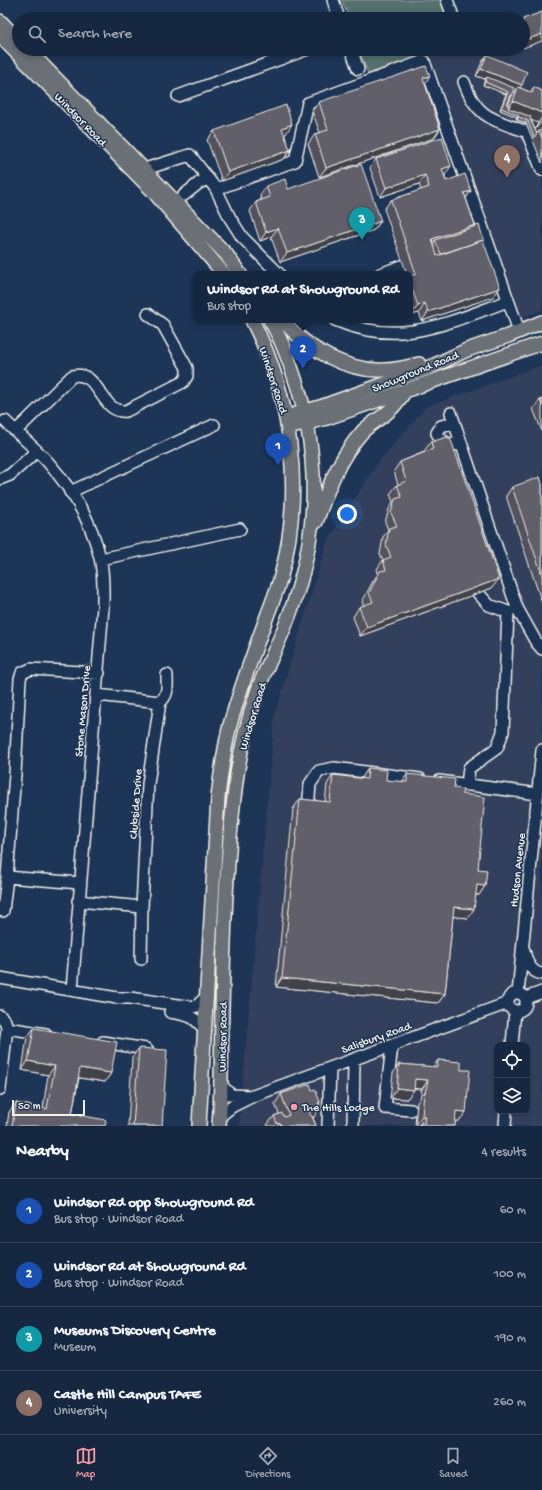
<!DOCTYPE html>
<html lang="en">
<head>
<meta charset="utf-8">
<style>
  body { margin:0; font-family:"Gochi Hand",sans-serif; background:#23344c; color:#f1f3f6 }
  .controls { position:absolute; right:12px; bottom:12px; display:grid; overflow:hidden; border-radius:8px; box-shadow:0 2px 6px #0003 }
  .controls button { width:36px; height:36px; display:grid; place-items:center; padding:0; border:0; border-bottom:1px solid #35445a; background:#162841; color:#f1f3f6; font:20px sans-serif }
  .scale { position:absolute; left:12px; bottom:10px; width:73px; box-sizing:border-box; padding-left:4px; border:2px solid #f4f1e8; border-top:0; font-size:11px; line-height:14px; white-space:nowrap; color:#f4f1e8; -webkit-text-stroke:3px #1d3557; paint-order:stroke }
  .you { position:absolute; left:347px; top:514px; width:14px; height:14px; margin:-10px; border:3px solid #fff; border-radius:50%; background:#1a73e8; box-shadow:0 0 0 6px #1a73e833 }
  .badge { display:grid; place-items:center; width:26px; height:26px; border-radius:50%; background:#ff9aa2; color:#fff; font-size:13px; font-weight:700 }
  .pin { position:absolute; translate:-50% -33px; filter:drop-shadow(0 1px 2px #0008) }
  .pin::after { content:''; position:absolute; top:21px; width:14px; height:12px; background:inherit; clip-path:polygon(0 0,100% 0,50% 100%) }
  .popup { position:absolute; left:193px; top:271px; width:220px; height:52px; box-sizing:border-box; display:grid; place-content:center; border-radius:8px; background:#162841; filter:drop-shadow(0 1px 3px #0005); font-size:13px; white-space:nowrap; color:#9ea6b1 }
  .popup b { font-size:15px; color:#f1f3f6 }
  .popup::after { content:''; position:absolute; left:50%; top:100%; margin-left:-8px; border:8px solid transparent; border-top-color:#162841 }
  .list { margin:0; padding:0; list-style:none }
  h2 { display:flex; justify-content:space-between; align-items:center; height:52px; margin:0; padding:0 16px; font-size:17px }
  h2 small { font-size:13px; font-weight:400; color:#9ea6b1 }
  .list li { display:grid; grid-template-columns:26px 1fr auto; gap:12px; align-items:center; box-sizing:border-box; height:64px; padding:0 16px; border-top:1px solid #35445a }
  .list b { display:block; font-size:15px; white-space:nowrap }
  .list p { margin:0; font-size:13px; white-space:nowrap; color:#9ea6b1 }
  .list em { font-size:13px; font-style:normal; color:#9ea6b1 }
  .icon { flex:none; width:22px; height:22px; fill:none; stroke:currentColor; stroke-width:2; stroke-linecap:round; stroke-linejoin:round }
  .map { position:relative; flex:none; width:542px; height:1126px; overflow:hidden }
  .search { position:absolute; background:#162841; box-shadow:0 2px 6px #0003; left:12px; right:12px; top:12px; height:44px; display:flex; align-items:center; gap:10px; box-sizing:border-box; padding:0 14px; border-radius:22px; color:#9ea6b1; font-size:15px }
  .sheet { height:308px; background:#162841 }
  nav { display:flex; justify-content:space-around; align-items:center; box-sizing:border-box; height:56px; border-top:1px solid #35445a; background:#162841; font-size:11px; color:#9ea6b1 }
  nav a { display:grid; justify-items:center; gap:2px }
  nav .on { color:#ff9aa2 }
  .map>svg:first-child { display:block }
  .built { fill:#31415d; fill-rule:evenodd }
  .green { fill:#546f6d; stroke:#a4b0aa }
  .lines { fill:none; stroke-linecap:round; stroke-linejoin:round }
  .minor-casing { stroke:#f4f1e8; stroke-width:14 }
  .major-casing { stroke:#f4f1e8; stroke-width:16 }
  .minor { stroke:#1d3557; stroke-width:11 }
  .major { stroke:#6b7074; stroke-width:13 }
  .wall { fill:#53515c; stroke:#f4f1e8; fill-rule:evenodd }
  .shaded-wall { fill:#43424b; stroke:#f4f1e8 }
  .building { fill:#605e6b; stroke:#f4f1e8 }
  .poi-dot { fill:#ff9aa2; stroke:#1d3557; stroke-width:1.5 }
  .labels { text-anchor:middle; stroke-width:3; stroke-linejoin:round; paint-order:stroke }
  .street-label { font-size:12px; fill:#f4f1e8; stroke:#1d3557 }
  .poi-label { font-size:12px; fill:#f4f1e8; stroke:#1d3557; text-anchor:start }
</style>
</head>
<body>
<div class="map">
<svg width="542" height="1126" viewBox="0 0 542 1126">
  <rect width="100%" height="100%" fill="#1d3557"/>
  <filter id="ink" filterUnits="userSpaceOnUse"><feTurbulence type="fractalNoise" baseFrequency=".025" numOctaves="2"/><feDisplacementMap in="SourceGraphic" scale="8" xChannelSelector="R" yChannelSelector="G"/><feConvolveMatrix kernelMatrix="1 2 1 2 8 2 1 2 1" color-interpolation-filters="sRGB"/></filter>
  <g filter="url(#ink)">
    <path class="built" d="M542,11V310L521,318L429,52L438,49H523V19H520Z
      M542,365V1126H239L275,714L327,542L379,461L426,407ZM497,1045H527V1111H497Z"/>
    <path class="green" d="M342,0H440L447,19H349Z
      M359,49H438L368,74Z"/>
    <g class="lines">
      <g class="minor-casing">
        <path id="minor" d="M333,0L339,19
          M447,0L454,19
          M351,49L358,69
          M464,82C477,119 493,119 527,132L542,170
          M178,96L308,49
          M145,169L190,155L216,189
          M184,195L199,183L208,179
          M279,274L242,237L230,218L216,189L295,161L308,103L424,61L519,331
          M380,274L402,266
          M335,320C400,348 447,323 508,301
          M451,413L517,608L536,642L542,649
          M5,421C19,435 34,447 47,461C71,488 92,522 100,558C104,573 103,590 103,607L72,990
          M454,423L441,426L437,433C443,445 450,444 462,445
          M16,431L72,376C100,369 100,414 126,411L183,382L187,376V368L163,325L148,314
          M0,479L10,475L37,451
          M70,492L214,425
          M101,559L240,529
          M97,695L160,702C169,695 167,685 167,675
          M439,781L538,794
          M467,785L469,768L497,748L503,732L508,612L489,605L478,593
          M308,810L310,784L319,771L334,768L420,779
          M80,883L7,877L15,774L20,679L22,673L31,669L99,673
          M78,901L142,907L148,784L160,702
          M3,911L7,877
          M524,950C526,960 531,973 542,974
          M141,959L142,907
          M0,978L117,998H130L192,1007L197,1006L207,996
          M508 1002a9 9 0 1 1 18 0a9 9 0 1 1-18 0Z
          M518,993L542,750
          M526,998L542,992
          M170,1012C188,1015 193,1015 205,1030
          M0,1016L5,1021L7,1028L0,1089
          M7,1028L46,1034
          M103,1042L146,1049L152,1056
          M392,1045L385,1108L411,1110
          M512,1045L515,1011
          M222,1086L231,1095L252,1096
          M220,1116L233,1106L253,1096L508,1003
          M328,1126L330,1068
          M353,1126L354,1059
          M505,1126L506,1111"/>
      </g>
      <g class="major-casing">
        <path id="major" d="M0,21L19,41
          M0,36L154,192L224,274
          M27,49L226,254L240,274
          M283,320C306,349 347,372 385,370C397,370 408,367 419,364
          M286,417L320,407L426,369L467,350L508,336L542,322
          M288,428L327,418L542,343
          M316,522C328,488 338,459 363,431C372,422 384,417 392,408C397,403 401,397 405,391
          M199,1126L218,797C221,772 224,749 230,725C240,689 253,654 266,619C271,605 277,591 281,576C304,491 292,398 252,320
          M219,1126C222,1087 221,1049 222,1010C224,934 226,857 236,782C240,750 248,719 258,689C268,663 281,639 290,613C320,534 321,452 293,373C287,355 280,336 270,320"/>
      </g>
      <use href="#minor" class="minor"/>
      <use href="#major" class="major"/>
    </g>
    <path class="wall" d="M507,49H520L508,53Z
      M487,55L520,88L530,92L534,87L542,91V163L526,123L516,119L517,117L500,110L506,94L483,85L485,79L476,76L482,62ZM513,91L515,92L512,96L508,106L507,105ZM531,120L538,123L535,130Z
      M425,83L440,129L434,138L319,177L308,144L315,134L320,133L312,111L319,102Z
      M214,131L286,134H284L290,150L284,159L222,181L207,140Z
      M376,159L445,175L446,181L471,191L466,198L473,227L493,297L422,321L419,313L411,315L410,311V274H407L384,209L391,200L421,190L419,184L380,197L370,168Z
      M266,186L288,189L381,221L374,230L280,262L271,237L260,241L250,211L256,202L261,200L260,195Z
      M542,399V431L533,409L540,400Z
      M431,442L492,588L360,636L353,617L359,607L364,606L362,602L373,581L378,574L377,569L383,560L380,554L383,537L388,530L385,522L389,509L393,502L390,494L397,485H398L394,471L400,462L424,452V451Z
      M542,484V603L506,496L512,487Z
      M368,768L386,780L402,782L407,774L454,788L462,794L478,869L485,886L479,895H476L468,918L453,916L445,994L438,1003L276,987L293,809L300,799L325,802L327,784L333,775L362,778Z
      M34,1028L111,1073L105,1082L79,1078L72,1114L105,1126H7L9,1112L16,1103L43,1108L48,1075L22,1070L27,1037Z
      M139,1048L162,1126H128L132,1057Z
      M438,1060L461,1070L459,1121H455V1126H419V1125H415L417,1102L420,1099L422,1089L414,1088L407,1099L390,1098L393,1073L399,1064L433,1067Z
      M312,1090L320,1102L319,1104L320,1108L314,1117L313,1118L316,1126H268L267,1125L274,1116L279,1114L275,1104L281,1094Z"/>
    <path class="shaded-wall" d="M542,34V41L523,48V41Z
      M511,49H520L508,53Z
      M481,69L522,85L517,92L518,87L515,92L486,80L487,77L485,79L476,76Z
      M430,76L424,85L423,78Z
      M485,82L508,92L506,94L483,85Z
      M513,101L542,113V117L538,123L518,115L517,117L500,110L501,108L507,110Z
      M518,117L528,121L526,123L516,119Z
      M541,122L542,123V134L539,131L538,133L534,131Z
      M292,124L286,134L276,137L282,128Z
      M440,129L434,138L319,177L326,168Z
      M290,150L284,159L222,181L228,172Z
      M451,166L445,175L436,178L442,169Z
      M425,175L419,184L380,197L386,188Z
      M471,191L464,200V193Z
      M381,221L374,230L280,262L287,253Z
      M475,225L468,234L435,240L431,246L432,239Z
      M278,228L271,237L260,241L266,232Z
      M500,288L493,297L422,321L428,312Z
      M425,303L419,313L411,315L418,306Z
      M499,579L492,588L360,636L367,627Z
      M477,885L485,886L479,895L470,894Z
      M454,907L474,909L468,918L447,916Z
      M282,978L445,994L438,1003L276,987Z
      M28,1061L55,1066L48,1075L22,1070Z
      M80,1068L111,1073L105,1082L74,1077Z
      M415,1079L428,1080L422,1089L408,1088Z
      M397,1088L414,1090L407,1099L390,1098Z
      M320,1102L314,1111L320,1108L314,1117L303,1122L309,1112L318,1103Z
      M456,1111L466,1112L459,1121H450Z
      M422,1116H425L419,1125H415Z"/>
    <path class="building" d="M542,12V34L523,41V19Z
      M487,55L527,72L522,85L481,69Z
      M426,66L430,76L423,78L440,129L326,168L315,134L328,130L319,102Z
      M487,77L514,88L507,105L509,106L508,108L531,117L530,119L537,134L534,138L528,121L518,117V115L501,108L508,92L485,82Z
      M518,87L532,93L534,87L542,91V113L513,101Z
      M286,105L292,124L282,128L290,150L228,172L214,131Z
      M542,130V138L539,131Z
      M442,137L451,166L442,169L446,181L465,174L471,191L464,193L475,225L432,239L437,256L483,240L500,288L428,312L425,303L418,306L410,283V276L416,274L391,200L429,187L425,175L386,188L376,159Z
      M361,164L381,221L287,253L278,228L266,232L256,202L270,197L266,186L285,179L288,189Z
      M479,225L484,241L483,240L441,254L435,240Z
      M542,399V406L540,400Z
      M447,437L451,440L499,579L367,627L359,607L373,602L369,593L380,571L386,570L383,560L391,557L386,545L389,528L397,526L391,513L395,499L402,497L397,485L406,481L400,462L433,449L431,442Z
      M540,477L542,484V575L512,487Z
      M368,768L387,770L386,780L407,782V774L455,779L454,788L463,789L462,794L485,797L478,869L487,870L485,886L477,885L474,909L454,907L445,994L282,978L300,799L330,802L333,775L367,779Z
      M34,1028L117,1042L111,1073L80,1068L72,1114L106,1120L105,1126H12L16,1103L47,1109L55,1066L28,1061Z
      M139,1048L167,1050L162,1126H133Z
      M438,1060L461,1062V1070H470L466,1112L456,1111L455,1126H420L421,1123L424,1124L425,1116H422L424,1093H425L428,1080L415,1079L414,1090L397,1088L399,1064L437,1067Z
      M310,1084L312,1090L315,1089L320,1102L318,1103L320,1108L309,1112L311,1116H312L316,1126H281L280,1123L277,1124L274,1116L282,1113L284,1117L289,1115L281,1094Z"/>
  </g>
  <circle class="poi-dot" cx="294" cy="1107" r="4"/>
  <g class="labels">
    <g class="street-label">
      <text transform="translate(81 119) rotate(46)" y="4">Windsor Road</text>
      <text transform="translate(415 371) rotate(-22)" y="4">Showground Road</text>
      <text transform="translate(274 380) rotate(72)" y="4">Windsor Road</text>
      <text transform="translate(82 711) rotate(-85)" y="4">Stone Mason Drive</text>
      <text transform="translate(252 716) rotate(-73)" y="4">Windsor Road</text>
      <text transform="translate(135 804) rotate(-86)" y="4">Clubside Drive</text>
      <text transform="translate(517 870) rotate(-84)" y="4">Hudson Avenue</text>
      <text transform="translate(222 1037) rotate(-89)" y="4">Windsor Road</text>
      <text transform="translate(376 1037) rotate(-20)" y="4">Salisbury Road</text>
    </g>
    <g class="poi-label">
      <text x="302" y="1111">The Hills Lodge</text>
    </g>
  </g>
</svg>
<div class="controls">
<button><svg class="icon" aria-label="locate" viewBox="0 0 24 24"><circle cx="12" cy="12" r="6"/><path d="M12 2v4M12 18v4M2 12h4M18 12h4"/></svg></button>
<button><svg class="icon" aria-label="layers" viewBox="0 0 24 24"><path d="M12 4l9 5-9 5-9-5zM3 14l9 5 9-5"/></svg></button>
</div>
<div class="scale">50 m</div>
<div class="you"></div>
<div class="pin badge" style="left:278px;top:466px;background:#1a4fb4">1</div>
<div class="pin badge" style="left:303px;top:369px;background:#1a4fb4">2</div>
<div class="popup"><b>Windsor Rd at Showground Rd</b>Bus stop</div>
<div class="pin badge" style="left:362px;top:240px;background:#0f9aa8">3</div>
<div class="pin badge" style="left:507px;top:178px;background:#8d6e63">4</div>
<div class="search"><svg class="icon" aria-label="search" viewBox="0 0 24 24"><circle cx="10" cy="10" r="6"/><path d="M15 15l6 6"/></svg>Search here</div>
</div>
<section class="sheet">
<h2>Nearby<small>4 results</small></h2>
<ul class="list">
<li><span class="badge" style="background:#1a4fb4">1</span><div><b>Windsor Rd opp Showground Rd</b><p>Bus stop · Windsor Road</p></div><em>60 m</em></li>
<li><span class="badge" style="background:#1a4fb4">2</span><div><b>Windsor Rd at Showground Rd</b><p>Bus stop · Windsor Road</p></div><em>100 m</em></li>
<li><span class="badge" style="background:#0f9aa8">3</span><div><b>Museums Discovery Centre</b><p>Museum</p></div><em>190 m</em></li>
<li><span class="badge" style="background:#8d6e63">4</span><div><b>Castle Hill Campus TAFE</b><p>University</p></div><em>260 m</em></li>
</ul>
</section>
<nav>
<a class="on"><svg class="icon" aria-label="map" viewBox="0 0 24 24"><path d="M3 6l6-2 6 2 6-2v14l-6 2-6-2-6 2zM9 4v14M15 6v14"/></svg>Map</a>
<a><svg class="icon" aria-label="directions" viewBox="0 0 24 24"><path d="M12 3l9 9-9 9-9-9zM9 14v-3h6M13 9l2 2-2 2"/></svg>Directions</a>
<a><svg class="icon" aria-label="saved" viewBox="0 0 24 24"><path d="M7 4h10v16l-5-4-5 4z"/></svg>Saved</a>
</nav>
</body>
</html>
